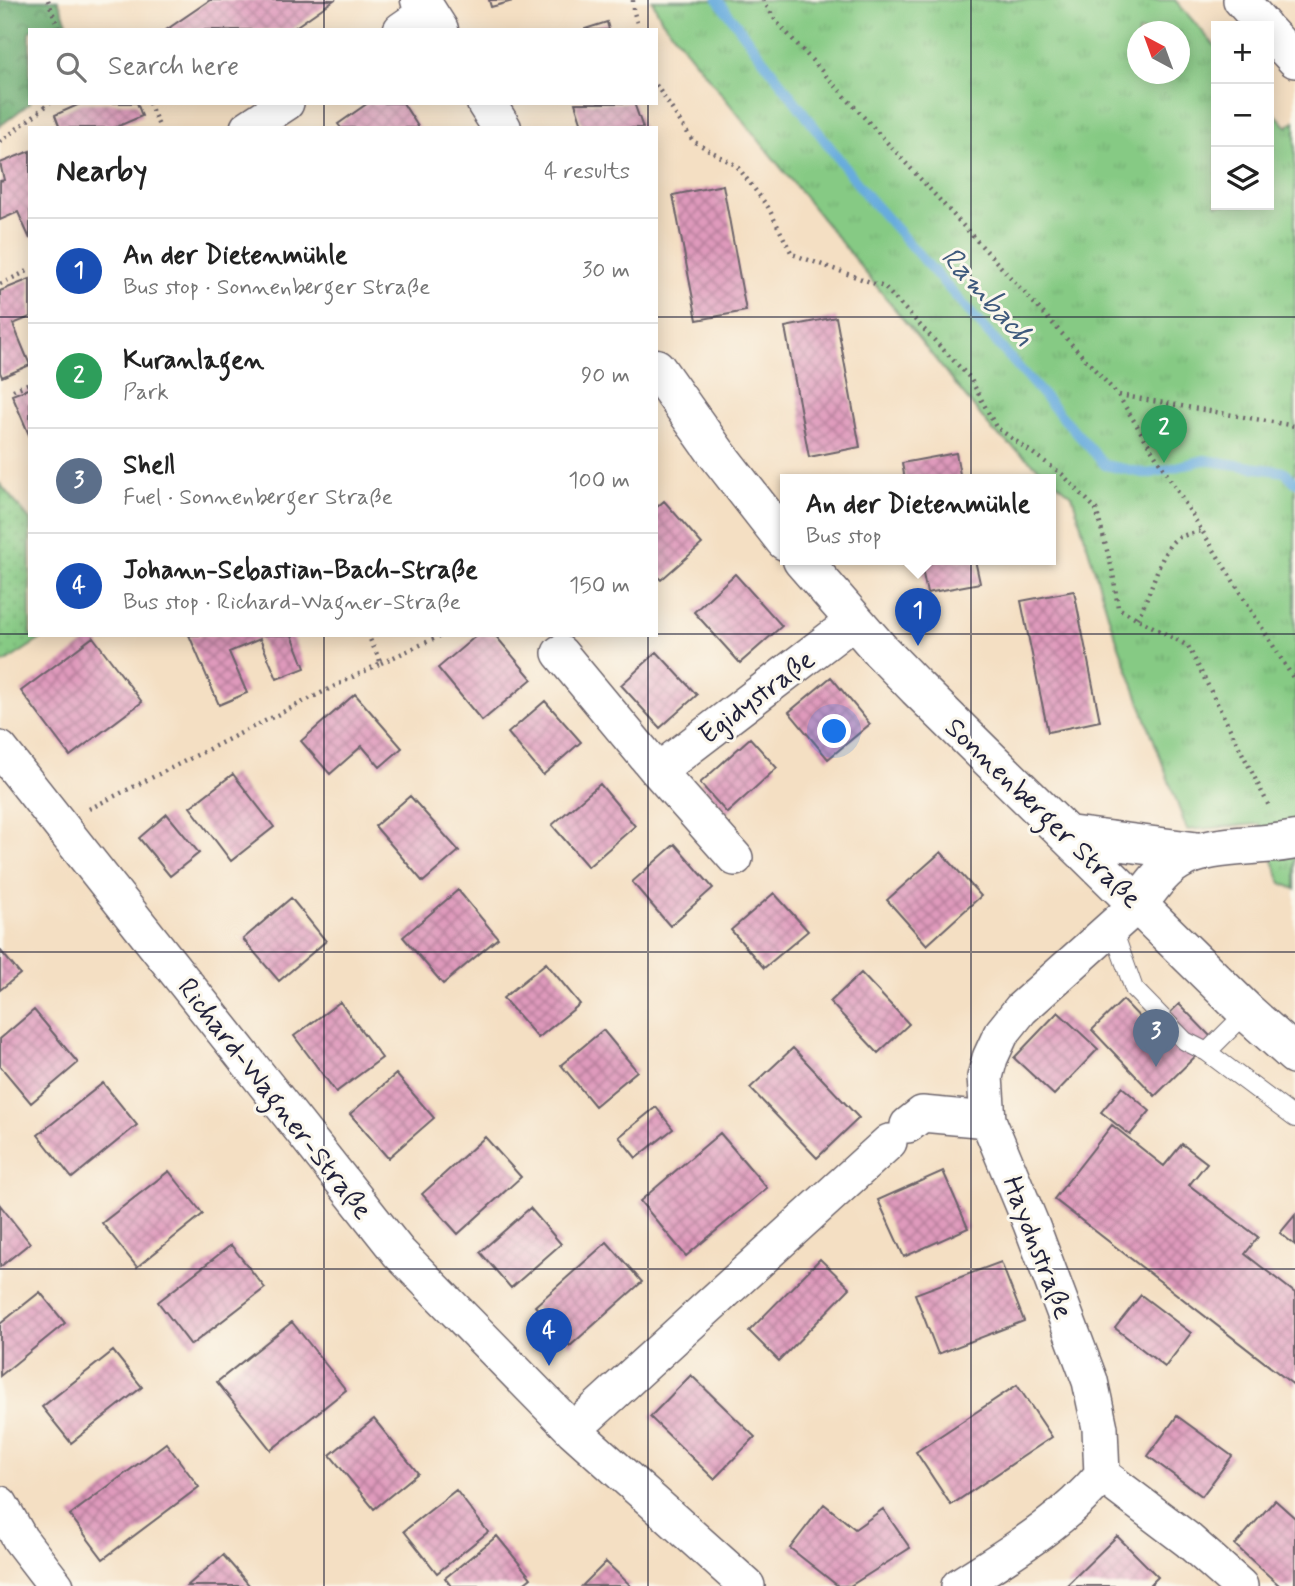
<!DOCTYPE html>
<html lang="en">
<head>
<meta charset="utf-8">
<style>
  body { margin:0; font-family:Mynerve,sans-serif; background:#f2f2f2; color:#222 }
  .controls { position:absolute; right:21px; top:21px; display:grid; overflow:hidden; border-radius:0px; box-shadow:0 4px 18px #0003 }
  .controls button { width:63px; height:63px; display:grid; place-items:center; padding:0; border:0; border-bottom:2px solid #e0e0e0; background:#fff; color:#222; font:35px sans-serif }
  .compass { position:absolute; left:1127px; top:21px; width:63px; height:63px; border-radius:50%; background:#fff; box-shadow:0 4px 18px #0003; rotate:319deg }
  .you { position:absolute; left:835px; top:732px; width:24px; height:24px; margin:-18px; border:5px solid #fff; border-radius:50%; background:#1a73e8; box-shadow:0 0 0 10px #1a73e833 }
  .badge { display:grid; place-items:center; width:46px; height:46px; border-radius:50%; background:#d1495b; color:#fff; font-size:23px; font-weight:700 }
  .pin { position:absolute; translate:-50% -58px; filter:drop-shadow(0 2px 4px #0008) }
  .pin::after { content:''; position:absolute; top:37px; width:24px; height:21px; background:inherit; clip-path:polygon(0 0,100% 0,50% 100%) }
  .popup { position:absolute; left:780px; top:474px; width:276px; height:91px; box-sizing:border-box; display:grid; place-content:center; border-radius:0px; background:#fff; filter:drop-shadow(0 2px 5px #0005); font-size:23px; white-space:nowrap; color:#767676 }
  .popup b { font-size:26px; color:#222 }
  .popup::after { content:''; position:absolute; left:50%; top:100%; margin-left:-14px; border:14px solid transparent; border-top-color:#fff }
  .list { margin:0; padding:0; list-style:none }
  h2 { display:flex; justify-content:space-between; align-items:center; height:91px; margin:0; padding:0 28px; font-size:30px }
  h2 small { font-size:23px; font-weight:400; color:#767676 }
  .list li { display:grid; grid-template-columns:46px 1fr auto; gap:21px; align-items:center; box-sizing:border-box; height:105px; padding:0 28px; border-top:2px solid #e0e0e0 }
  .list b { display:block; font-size:26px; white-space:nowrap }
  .list p { margin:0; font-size:23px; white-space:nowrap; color:#767676 }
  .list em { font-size:23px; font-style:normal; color:#767676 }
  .icon { flex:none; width:38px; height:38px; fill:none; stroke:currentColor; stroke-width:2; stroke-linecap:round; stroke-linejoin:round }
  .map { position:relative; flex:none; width:1295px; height:1586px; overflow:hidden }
  .search { position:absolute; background:#fff; box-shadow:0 4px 18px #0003; left:28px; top:28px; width:630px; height:77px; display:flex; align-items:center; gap:18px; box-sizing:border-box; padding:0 24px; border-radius:0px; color:#767676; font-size:26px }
  .panel { position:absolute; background:#fff; box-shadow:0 4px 18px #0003; left:28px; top:126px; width:630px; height:511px; border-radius:0px }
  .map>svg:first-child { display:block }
  .grass { fill:url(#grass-tufts); stroke:#547660; stroke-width:2; fill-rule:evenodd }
  .forest { fill:url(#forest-crowns); stroke:#476856; stroke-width:2 }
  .garden { fill:url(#garden-dots); stroke:#547660; stroke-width:2 }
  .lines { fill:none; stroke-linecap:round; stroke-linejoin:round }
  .stream { stroke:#68acdd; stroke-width:10 }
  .building { fill:url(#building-cross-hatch) }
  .lane-casing { stroke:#6c646b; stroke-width:20 }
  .street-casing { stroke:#6c646b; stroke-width:38 }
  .secondary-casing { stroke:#6c646b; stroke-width:41 }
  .path { stroke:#6c646b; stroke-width:4.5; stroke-dasharray:2 5; stroke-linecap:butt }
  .lane { stroke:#fff; stroke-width:18 }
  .street { stroke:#fff; stroke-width:35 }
  .secondary { stroke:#fff; stroke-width:38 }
  .grid { fill:none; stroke:#22223b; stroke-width:2; stroke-opacity:0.55 }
  .labels { text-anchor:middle; stroke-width:6; stroke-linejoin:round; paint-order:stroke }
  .street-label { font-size:28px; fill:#22223b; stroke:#fbf7ec }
  .water-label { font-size:30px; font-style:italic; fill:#3e597c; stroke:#fbf7ec }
</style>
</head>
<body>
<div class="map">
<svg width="1295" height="1586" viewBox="0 0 1295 1586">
  <defs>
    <pattern id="grass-tufts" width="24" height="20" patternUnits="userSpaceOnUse" patternTransform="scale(1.75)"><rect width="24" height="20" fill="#86ca84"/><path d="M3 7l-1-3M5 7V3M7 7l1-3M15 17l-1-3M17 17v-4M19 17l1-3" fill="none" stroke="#73ad73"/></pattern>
    <pattern id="forest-crowns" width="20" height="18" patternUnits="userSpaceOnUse" patternTransform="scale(1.75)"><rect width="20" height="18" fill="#6cae72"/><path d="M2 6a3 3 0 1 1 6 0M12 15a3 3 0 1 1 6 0" fill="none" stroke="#588d5f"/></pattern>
    <pattern id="garden-dots" width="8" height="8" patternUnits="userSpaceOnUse" patternTransform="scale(1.75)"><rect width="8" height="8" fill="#86ca84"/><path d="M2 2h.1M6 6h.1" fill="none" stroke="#73ad73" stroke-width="1.8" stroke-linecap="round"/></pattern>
    <pattern id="building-cross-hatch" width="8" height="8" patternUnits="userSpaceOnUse" patternTransform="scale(1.75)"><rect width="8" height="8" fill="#df9abc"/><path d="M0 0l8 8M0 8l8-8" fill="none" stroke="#b47d9a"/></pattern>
  </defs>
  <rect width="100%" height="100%" fill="#fbf7ec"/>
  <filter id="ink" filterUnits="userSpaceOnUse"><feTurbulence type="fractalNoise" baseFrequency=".0143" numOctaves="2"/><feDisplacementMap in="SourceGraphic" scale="14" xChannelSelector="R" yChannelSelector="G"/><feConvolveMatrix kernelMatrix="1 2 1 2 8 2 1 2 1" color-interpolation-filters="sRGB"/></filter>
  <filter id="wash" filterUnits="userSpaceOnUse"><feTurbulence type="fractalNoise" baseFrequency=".00686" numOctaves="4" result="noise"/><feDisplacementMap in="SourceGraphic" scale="28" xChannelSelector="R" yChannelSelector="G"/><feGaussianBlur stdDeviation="1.57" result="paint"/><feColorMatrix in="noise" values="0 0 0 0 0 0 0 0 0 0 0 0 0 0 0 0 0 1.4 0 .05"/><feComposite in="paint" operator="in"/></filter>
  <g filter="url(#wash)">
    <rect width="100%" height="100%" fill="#f4dfc3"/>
    <path class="grass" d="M652,0H1175L1216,47V205H1269V107L1287,127L1295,121V889L1281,883L1260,824L1187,830L1111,624L1072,495L993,431L662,20ZM1138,32H1180V74H1138Z"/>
    <path class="forest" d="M0,0H58L70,30H30V103L0,126Z"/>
    <path class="garden" d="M0,484L30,520V635H47L4,663L0,659Z"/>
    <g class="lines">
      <path class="stream" d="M718,0L867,196L1105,465L1148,474L1204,460L1285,472L1295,482"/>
    </g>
    <g id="blocks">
      <path class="building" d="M210,0H334L291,30H166Z
        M489,0H513V1L491,7Z
        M607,22L609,30H585V29Z
        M82,103H137L142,116L114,128H60L55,115Z
        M368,103H403L419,128H341L338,124Z
        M575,103H634L643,128H583Z
        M30,151V239L18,212L0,220V181L4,180L0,163Z
        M723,185L746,311L697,320L673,195Z
        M30,279V317L13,324L30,365L2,377L0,372V291Z
        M836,317L860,447L809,457L785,327Z
        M30,388V437L12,395Z
        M956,453L961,480H905L902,463Z
        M664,501L702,544L661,580L656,575V508Z
        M920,560H975L980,583L927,593Z
        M735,574L782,626L740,663L694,612Z
        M1074,591L1100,721L1048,732L1021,601Z
        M189,635H292L305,668L277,679L260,639L229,652L247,693L219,705Z
        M477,635H495L532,679L482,721L438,668Z
        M93,637L142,702L70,756L21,691Z
        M657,652L697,695L660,728L621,685Z
        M831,677L870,724L828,759L789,712Z
        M355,694L402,748L380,767L362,746L330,774L301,741Z
        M545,701L581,742L543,775L508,733Z
        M750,738L777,768L727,813L700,783Z
        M233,774L274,827L231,861L190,807Z
        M600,784L635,826L588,867L552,825Z
        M410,796L459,851L423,882L375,826Z
        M167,814L199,853L170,876L139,838Z
        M675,844L713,888L670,926L632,882Z
        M941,852L981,896L927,945L887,900Z
        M458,890L498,938L443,984L403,937Z
        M774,893L808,931L764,968L731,930Z
        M291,898L326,941L279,981L243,939Z
        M0,950L20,974L0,990Z
        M546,963L580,1004L538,1038L503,998Z
        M861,973L909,1024L878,1053L830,1002Z
        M1123,1000L1152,1030L1179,1004L1213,1039L1155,1096L1092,1030Z
        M340,1002L382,1058L336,1092L294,1036Z
        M34,1010L78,1063L31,1103L0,1066V1039Z
        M1058,1012L1098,1049L1054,1095L1014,1058Z
        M603,1030L637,1071L595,1106L561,1065Z
        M793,1048L859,1118L817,1158L750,1088Z
        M396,1074L434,1118L388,1158L350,1114Z
        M103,1083L137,1125L72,1178L38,1135Z
        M1122,1087L1150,1111L1130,1135L1101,1112Z
        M656,1107L673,1129L636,1158L619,1137Z
        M1112,1125L1164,1166L1182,1144L1207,1163L1189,1185L1258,1237L1245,1254L1295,1293V1386L1054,1199Z
        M720,1133L767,1188L686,1256L640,1201Z
        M485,1137L521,1177L458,1234L422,1194Z
        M169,1171L203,1214L137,1267L102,1223Z
        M943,1171L968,1228L904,1257L878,1200Z
        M0,1205L30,1243L0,1267Z
        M530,1208L561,1244L511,1288L480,1252Z
        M1295,1215V1245L1280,1233Z
        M607,1242L642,1282L570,1346L535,1306Z
        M231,1245L265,1288L191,1345L158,1302Z
        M820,1259L850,1288L779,1361L749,1331Z
        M1001,1262L1024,1321L938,1354L915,1294Z
        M40,1292L65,1323L0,1376V1324Z
        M1141,1295L1191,1333L1165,1367L1115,1328Z
        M292,1322L346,1390L271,1450L217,1382Z
        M113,1351L142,1387L71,1443L42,1407Z
        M691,1375L755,1437L714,1479L650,1417Z
        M1017,1385L1052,1437L951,1505L916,1452Z
        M1177,1416L1232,1456L1202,1496L1148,1456Z
        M374,1419L418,1473L374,1509L330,1455Z
        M166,1443L199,1487L103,1559L70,1515Z
        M456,1490L488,1532L437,1573L404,1531Z
        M1275,1500L1295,1518V1586H1280L1235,1545Z
        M824,1504L855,1529L883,1509L910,1548L850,1586H838L790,1548Z
        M497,1536L531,1578L521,1586H451L445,1578Z
        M1117,1536L1158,1577L1149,1586H1066Z
        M223,1555L250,1586H187Z
        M606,1562L631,1586H582Z"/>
    </g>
  </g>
  <g filter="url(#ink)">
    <use href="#blocks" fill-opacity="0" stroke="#6c646b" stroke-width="2"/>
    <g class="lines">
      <g class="lane-casing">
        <path id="lane" d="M1112,927L1134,989L1185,1041L1207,1052
          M1247,1012L1207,1052L1295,1118"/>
      </g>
      <g class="street-casing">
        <path id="street" d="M1241,0L1264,26
          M401,30L427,12
          M1269,32L1295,60
          M248,128L286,103
          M560,653L658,771L735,858
          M0,749L399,1253L573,1430L747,1586
          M658,771L854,621
          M1138,904L1021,1009L1001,1034L990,1058L985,1077L988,1120L1031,1224L1090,1381L1100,1428L1102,1475L1188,1540L1240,1586
          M908,1125L922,1114L988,1120
          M573,1430L889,1142
          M0,1504L20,1539L56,1586
          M959,1586C1010,1553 1062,1523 1102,1475"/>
      </g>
      <g class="secondary-casing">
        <path id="secondary" d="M420,0L439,30
          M486,103L502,128
          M656,368L717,454L785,541
          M802,560L881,651L917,688L1247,1012L1295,1055
          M1068,835L1201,852
          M1138,904C1150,889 1161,871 1178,861C1209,842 1260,848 1295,840"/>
      </g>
      <path class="path" d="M48,0L59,30
        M633,0V9L639,30
        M763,0L776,21L1118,395L1295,681
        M656,85L693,141L737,166L768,207L792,254L884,287L970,378L996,427L1062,474L1096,509L1113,573L1118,608L1188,646L1270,808
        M149,103L160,128
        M0,142L50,103
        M0,284L30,270
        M13,390L30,383
        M1119,395L1295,426
        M1137,618C1150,599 1160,551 1175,540C1181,535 1194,533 1201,531
        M381,663L442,635
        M89,809L381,663L368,635"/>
      <use href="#lane" class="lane"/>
      <use href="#street" class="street"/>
      <use href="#secondary" class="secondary"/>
    </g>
  </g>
  <path class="grid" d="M324,0V30M648,0V30M971,0V1586M324,103V128M648,103V128M0,317H30M656,317H1295M0,634H30M656,634H1295M324,635V1586M648,635V1586M0,952H1295M0,1269H1295"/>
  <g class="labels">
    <g class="street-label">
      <text transform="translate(756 696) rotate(-37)" y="10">Egidystraße</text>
      <text transform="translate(1044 812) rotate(44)" y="10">Sonnenberger Straße</text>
      <text transform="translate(276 1098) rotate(52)" y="10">Richard-Wagner-Straße</text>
      <text transform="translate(1039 1247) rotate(69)" y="10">Haydnstraße</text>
    </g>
    <g class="water-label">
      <text transform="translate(988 296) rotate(48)" y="10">Rambach</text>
    </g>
  </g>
</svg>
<div class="controls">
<button>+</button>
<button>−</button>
<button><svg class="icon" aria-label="layers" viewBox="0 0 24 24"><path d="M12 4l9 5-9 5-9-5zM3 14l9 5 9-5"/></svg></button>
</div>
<svg class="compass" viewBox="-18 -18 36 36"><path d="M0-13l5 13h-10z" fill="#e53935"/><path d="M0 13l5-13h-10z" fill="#767676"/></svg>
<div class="you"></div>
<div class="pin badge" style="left:918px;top:646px;background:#1a4fb4">1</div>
<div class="popup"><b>An der Dietenmühle</b>Bus stop</div>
<div class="pin badge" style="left:1164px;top:463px;background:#2e9e5b">2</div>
<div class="pin badge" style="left:1156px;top:1067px;background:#5c6f8a">3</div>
<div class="pin badge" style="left:549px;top:1366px;background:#1a4fb4">4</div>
<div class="search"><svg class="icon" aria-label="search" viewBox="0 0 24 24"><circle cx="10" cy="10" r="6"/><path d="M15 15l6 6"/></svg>Search here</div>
<section class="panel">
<h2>Nearby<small>4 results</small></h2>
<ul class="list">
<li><span class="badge" style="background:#1a4fb4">1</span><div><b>An der Dietenmühle</b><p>Bus stop · Sonnenberger Straße</p></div><em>30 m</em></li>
<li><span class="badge" style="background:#2e9e5b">2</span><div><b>Kuranlagen</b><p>Park</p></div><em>90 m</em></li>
<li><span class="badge" style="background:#5c6f8a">3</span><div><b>Shell</b><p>Fuel · Sonnenberger Straße</p></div><em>100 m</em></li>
<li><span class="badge" style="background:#1a4fb4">4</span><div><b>Johann-Sebastian-Bach-Straße</b><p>Bus stop · Richard-Wagner-Straße</p></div><em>150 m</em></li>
</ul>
</section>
</div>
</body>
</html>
